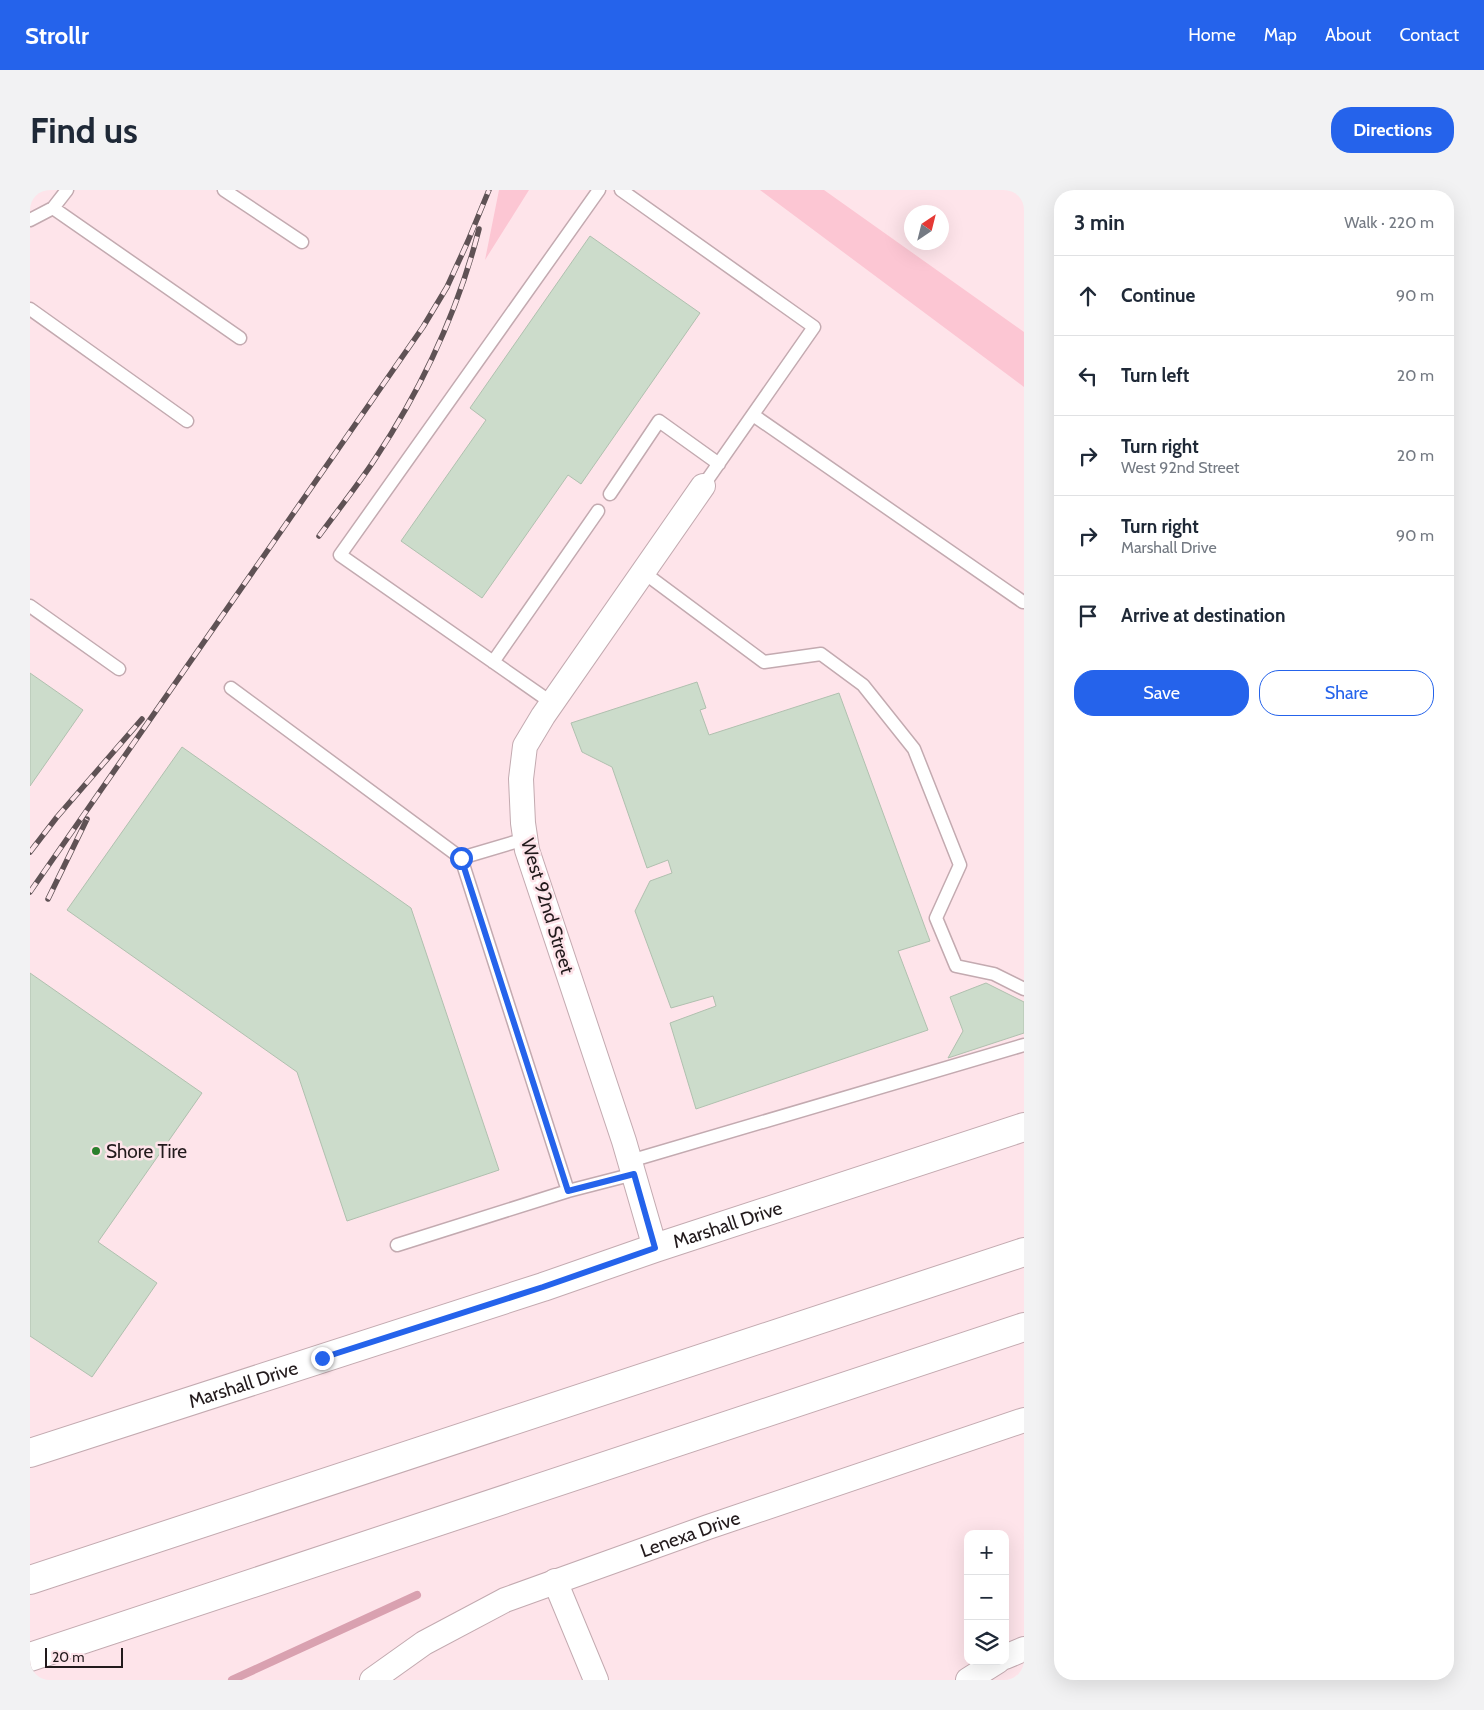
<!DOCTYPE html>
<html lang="en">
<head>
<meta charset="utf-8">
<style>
  body { margin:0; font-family:Cabin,sans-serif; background:#f2f2f3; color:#1f2937 }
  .controls { position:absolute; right:15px; bottom:15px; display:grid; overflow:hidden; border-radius:10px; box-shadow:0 5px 20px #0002 }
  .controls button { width:45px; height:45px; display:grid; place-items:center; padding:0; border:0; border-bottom:1px solid #e0e1e3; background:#fff; color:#1f2937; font:25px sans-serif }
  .compass { position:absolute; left:874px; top:15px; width:45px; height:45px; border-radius:50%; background:#fff; box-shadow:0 5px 20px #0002; rotate:35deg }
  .scale { position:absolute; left:15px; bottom:12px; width:78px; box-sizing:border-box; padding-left:5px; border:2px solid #221a1c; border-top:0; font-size:14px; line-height:18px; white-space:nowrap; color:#221a1c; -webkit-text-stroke:4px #fee4ea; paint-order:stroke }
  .stop { position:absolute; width:15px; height:15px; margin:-11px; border:4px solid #2563eb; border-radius:50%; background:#fff }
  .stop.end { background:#2563eb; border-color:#fff; box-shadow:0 1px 5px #0008 }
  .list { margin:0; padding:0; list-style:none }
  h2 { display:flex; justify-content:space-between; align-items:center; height:65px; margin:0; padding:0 20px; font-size:21px }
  h2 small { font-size:16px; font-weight:400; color:#747a83 }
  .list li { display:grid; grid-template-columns:32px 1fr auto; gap:15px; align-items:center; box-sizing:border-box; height:80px; padding:0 20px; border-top:1px solid #e0e1e3 }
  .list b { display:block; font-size:19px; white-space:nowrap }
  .list p { margin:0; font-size:16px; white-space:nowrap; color:#747a83 }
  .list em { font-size:16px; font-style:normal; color:#747a83 }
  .actions { display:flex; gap:10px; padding:15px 20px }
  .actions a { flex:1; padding:11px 0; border:1px solid #2563eb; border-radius:20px; text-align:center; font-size:18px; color:#2563eb }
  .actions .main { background:#2563eb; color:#fff }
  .icon { flex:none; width:28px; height:28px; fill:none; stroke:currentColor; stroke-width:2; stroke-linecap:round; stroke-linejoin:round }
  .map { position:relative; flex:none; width:994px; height:1490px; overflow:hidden; border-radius:20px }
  header { display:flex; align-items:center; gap:30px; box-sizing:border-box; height:70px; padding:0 25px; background:#2563eb; color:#fff }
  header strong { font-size:24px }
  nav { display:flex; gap:28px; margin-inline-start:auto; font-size:18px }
  .intro { display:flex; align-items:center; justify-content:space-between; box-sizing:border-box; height:120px; padding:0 30px }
  h1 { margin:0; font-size:35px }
  .button { padding:12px 22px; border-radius:20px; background:#2563eb; color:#fff; font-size:18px; font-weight:700 }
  main { display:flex; gap:30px; padding:0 30px }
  aside { flex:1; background:#fff; border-radius:20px; box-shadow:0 5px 20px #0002 }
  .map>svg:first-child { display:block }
  .green { fill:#fcc6d3 }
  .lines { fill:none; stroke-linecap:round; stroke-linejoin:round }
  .stream { stroke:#d9a1b0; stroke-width:8 }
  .building { fill:#ccdccb; stroke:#b0c0af }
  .lane-casing { stroke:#c3aab0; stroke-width:15 }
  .street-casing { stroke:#c3aab0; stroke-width:26 }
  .secondary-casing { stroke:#c3aab0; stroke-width:30 }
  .highway-casing { stroke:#c3aab0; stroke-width:30 }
  .lane { stroke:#fff; stroke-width:12 }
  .street { stroke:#fff; stroke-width:24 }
  .secondary { stroke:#fff; stroke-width:28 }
  .highway { stroke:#fff; stroke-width:28 }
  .rail-casing { stroke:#5f5255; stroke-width:5.5 }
  .rail { stroke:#fee4ea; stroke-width:4; stroke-dasharray:11; stroke-linecap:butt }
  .route { stroke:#2563eb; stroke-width:6 }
  .poi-dot { fill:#2b7f2c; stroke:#fee4ea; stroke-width:2 }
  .labels { text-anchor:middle; stroke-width:5; stroke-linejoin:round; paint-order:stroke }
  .street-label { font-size:19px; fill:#221a1c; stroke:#fee4ea }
  .poi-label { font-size:19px; fill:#221a1c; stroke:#fee4ea; text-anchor:start }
</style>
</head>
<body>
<header>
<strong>Strollr</strong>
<nav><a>Home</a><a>Map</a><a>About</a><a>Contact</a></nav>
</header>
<div class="intro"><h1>Find us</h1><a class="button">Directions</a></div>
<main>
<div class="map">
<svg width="994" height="1490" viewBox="0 0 994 1490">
  <rect width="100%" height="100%" fill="#fee4ea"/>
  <path class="green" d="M469,0H499L455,70Z
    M730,0H794L994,142V197Z"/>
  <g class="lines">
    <path class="stream" d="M202,1490L387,1405"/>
  </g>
  <path class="building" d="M560,46L670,123L551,294L538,285L452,408L371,351L456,230L440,218Z
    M0,483L53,520L0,596Z
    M667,492L676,518L670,520L679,545L809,503L900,751L868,761L898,840L666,919L640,833L686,816L683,806L641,818L605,721L620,691L642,683L638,670L617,678L582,577L552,562L541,533Z
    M152,557L381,718L469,980L317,1031L267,882L37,720Z
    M0,783L172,903L68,1052L127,1093L62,1187L0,1146Z
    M956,793L994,812V843L918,868L933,841L920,807Z"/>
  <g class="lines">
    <g class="lane-casing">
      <path id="lane" d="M194,0L272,52
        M591,0L784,137L673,296
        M23,18L210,148
        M0,30L23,18L37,0
        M0,119L157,231
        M723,225L993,412
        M580,304L629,231L689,274
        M613,382L734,472L791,464L833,495L884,559L930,675L906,728L926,776L964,784L994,799
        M0,416L89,479
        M463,472L568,321
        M201,498L431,668L538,1001L367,1055
        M522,513L310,365L569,0
        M431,668L495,649
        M600,971L994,855
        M538,1001L604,984"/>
    </g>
    <g class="street-casing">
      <g id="street">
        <path d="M625,1058L594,951L497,660L493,633L491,589L495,556L513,526L673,296"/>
        <path d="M525,1391L566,1490"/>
        <path d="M975,1467L994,1459"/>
        <path id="s1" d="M342,1490L394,1453L475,1410L678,1337L994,1230"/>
        <path d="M938,1490L968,1471"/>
      </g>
    </g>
    <g class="secondary-casing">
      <g id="secondary">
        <path id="s2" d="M0,1263L513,1097L625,1058L994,937"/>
      </g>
    </g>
    <g class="highway-casing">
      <path id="highway" d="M0,1390L994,1062
        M0,1467L994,1137"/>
    </g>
    <use href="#lane" class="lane"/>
    <use href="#street" class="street"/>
    <use href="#secondary" class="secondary"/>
    <use href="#highway" class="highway"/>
    <g class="rail-casing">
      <path id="rail" d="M289,346C308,320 328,295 345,269C392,198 428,121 449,39
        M0,662L27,627L112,529
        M0,702L393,137L417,97L438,51L459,0
        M18,709L57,629"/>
    </g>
    <use href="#rail" class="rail"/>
  </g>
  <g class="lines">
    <path class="route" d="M292,1168L513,1097L625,1058L604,984L538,1001L431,668"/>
  </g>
  <circle class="poi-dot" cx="66" cy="961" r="5"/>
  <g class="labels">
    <g class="street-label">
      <text transform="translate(518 716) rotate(73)" y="7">West 92nd Street</text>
      <text dy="7" stroke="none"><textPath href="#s2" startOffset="734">Marshall Drive</textPath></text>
      <text dy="7" stroke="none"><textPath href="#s2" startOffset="224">Marshall Drive</textPath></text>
      <text dy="7" stroke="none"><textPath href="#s1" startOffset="352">Lenexa Drive</textPath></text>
    </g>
    <g class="poi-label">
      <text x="76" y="968">Shore Tire</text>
    </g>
  </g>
</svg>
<div class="controls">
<button>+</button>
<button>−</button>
<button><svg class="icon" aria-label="layers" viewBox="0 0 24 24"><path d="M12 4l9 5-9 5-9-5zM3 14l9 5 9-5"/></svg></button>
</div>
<svg class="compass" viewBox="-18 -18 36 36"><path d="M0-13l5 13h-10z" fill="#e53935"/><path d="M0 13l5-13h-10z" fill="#747a83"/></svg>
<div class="scale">20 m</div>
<div class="stop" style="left:431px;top:668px"></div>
<div class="stop end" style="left:292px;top:1168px"></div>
</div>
<aside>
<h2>3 min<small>Walk · 220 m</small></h2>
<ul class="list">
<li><svg class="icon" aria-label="ahead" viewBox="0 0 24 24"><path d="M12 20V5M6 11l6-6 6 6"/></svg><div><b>Continue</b></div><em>90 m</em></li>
<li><svg class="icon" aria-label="left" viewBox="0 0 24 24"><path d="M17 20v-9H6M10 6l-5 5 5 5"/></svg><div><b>Turn left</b></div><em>20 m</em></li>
<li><svg class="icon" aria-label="right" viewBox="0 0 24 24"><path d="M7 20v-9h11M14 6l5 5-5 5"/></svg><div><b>Turn right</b><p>West 92nd Street</p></div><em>20 m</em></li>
<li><svg class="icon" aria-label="right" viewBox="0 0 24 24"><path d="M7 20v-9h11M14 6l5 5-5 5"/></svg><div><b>Turn right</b><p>Marshall Drive</p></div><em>90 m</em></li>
<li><svg class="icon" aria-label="arrive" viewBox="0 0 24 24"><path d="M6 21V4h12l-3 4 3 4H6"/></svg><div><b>Arrive at destination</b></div></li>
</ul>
<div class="actions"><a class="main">Save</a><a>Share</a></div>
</aside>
</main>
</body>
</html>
